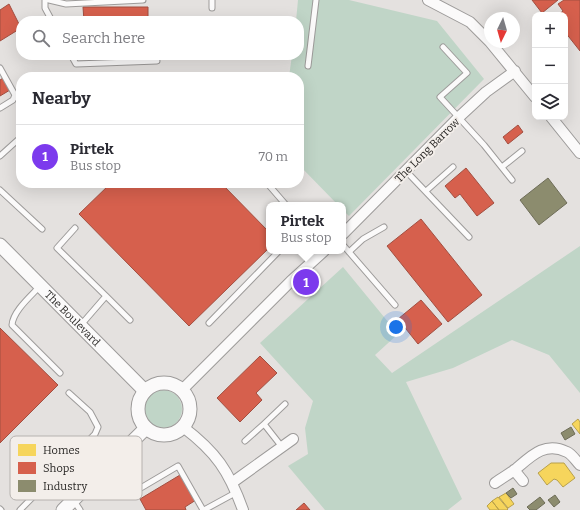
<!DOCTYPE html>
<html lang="en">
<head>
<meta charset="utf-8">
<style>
  body { margin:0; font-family:Bitter,serif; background:#f2f2f3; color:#2b2b33 }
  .controls { position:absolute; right:12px; top:12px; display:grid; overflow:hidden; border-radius:8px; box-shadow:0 4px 16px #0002 }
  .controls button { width:36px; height:36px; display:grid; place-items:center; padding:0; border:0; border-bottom:1px solid #e1e1e2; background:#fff; color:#2b2b33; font:20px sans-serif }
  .compass { position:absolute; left:484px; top:12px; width:36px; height:36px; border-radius:50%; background:#fff; box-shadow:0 4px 16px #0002; rotate:185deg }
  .you { position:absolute; left:396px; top:327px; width:14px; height:14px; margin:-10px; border:3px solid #fff; border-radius:50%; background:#1a73e8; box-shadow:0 0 0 6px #1a73e833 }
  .badge { display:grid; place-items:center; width:26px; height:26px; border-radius:50%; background:#7c3aed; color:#fff; font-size:13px; font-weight:700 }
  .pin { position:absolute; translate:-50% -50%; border:2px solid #fff; box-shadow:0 1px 4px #0006 }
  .popup { position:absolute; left:266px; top:202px; width:80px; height:52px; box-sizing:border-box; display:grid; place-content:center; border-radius:8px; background:#fff; filter:drop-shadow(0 1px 3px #0005); font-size:13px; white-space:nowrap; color:#7c7c81 }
  .popup b { font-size:15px; color:#2b2b33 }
  .popup::after { content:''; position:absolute; left:50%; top:100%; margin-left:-8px; border:8px solid transparent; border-top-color:#fff }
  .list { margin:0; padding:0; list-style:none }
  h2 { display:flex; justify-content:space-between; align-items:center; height:52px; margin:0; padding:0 16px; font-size:17px }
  h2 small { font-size:13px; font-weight:400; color:#7c7c81 }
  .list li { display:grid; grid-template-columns:26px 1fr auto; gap:12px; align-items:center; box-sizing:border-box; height:64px; padding:0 16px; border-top:1px solid #e1e1e2 }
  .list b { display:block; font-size:15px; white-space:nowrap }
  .list p { margin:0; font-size:13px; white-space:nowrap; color:#7c7c81 }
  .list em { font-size:13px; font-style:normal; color:#7c7c81 }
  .icon { flex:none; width:22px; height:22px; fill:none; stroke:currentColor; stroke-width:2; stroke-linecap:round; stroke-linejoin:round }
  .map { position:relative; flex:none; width:580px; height:510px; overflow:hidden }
  .search { position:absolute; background:#fff; box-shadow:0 4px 16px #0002; left:16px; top:16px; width:288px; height:44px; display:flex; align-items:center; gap:10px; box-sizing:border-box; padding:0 14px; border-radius:16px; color:#7c7c81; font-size:15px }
  .panel { position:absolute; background:#fff; box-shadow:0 4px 16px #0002; left:16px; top:72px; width:288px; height:116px; border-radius:16px }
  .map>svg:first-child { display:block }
  .green { fill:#c0d5c7 }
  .homes { fill:#f6d55c; stroke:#b8a04b }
  .shops { fill:#d6604d; stroke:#a24f41 }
  .industry { fill:#8c8c6e; stroke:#6e6d58 }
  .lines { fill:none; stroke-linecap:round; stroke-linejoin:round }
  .service-casing { stroke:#9d9b9a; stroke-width:7 }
  .minor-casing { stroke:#9d9b9a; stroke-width:12 }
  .tertiary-casing { stroke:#9d9b9a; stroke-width:15 }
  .service { stroke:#fbfafa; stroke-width:5 }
  .minor { stroke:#fbfafa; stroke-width:10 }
  .tertiary { stroke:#fbfafa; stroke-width:13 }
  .labels { text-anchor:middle; stroke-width:4; stroke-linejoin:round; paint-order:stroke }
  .street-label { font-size:11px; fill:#282624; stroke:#f3eeea }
  .key { fill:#f3eeea; stroke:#b6b2af; stroke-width:1 }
  .key-label { font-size:11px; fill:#282624 }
</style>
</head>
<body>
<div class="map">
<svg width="580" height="510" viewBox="0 0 580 510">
  <rect width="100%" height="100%" fill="#e4e1df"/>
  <path class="green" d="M298,0H349L437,21L484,79L349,216L343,210V205H338L299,165V77H289L292,55H299V21H296Z
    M580,246V393L549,355L512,340L453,368L406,382L462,499L448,510H325L288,466L308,454L305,428L313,401L260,343L343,267L398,334L375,355L392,373Z
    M144 409a19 19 0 1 1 38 0a19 19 0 1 1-38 0Z"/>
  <path class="homes" d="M578,419L580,422V434L572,424Z
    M551,463H564L575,478L563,487L557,480L554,479L547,485L538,473Z
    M506,493L514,504L508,508L499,497Z
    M498,497L508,509L507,510H499L492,501Z
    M492,501L499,510H490L487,506Z"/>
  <path class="shops" d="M532,0H558L542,13Z
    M564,0H580V51L565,32V15H558L563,11L558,4Z
    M9,4L21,28L0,41V10Z
    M83,7H148V21H84Z
    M84,55H148V58H84Z
    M3,78L10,90L0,96V80Z
    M518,125L523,132L508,144L503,137Z
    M466,168L494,203L477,216L460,194L455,198L445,186Z
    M111,183H221L269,232V248L189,326L79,214Z
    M421,219L482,295L448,322L387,246Z
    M421,300L442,324L418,344L398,319Z
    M0,328L58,385L0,443Z
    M260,356L277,373L256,393L262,400L240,422L217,398Z
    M180,475L196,500L185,507L186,510H146L140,499Z
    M304,503L310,510H296Z"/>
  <path class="industry" d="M548,178L567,203L539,225L520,200Z
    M571,427L575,434L565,440L561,433Z
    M513,488L517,494L511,498L506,493Z
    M555,495L560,502L554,507L548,500Z
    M540,497L545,503L536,510H530L527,507Z"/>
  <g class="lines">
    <g class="service-casing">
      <path id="service" d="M45,0V8L52,21
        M49,0L66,4L143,0
        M212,8V0
        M443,47L467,73L440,97L484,145L512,180
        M71,55L76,64L157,61
        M308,66L316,0
        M0,68L15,95L13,100L0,108
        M15,95L21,102
        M0,156L21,137
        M502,167L522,151
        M406,171L469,237
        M267,183L286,205
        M0,190L42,229
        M426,191L453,167
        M75,228L57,248L106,296
        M343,245L395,305
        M349,252L363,239L384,227
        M40,286C31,296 13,311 12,325L60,373
        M209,323L279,251
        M80,326L106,296L130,320
        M264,424L285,404
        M245,441L264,424L282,447
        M139,489L178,466L203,510
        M74,501L80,510
        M0,509L1,510
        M20,510L95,434L98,427L90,412L69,393
        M204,510L237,492"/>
    </g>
    <g class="minor-casing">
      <path id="minor" d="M428,0L470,22L490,42
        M490,42L535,97
        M551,117L580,153
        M343,234L459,117L486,92L515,71
        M182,390L291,281L324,251
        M183,427C216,452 229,471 243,510
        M514,470L523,481
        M233,482L293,439
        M495,483C502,478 509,474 516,469C531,456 545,441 567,452C572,454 576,461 580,465"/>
    </g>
    <g class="tertiary-casing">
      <g id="tertiary">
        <path id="s1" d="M0,245L145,391"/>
        <circle cx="164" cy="409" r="26"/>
        <path d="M63,510L146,428"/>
      </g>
    </g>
    <use href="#service" class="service"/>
    <use href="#minor" class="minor"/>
    <use href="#tertiary" class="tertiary"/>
  </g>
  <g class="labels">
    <g class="street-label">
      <text transform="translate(427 150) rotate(-45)" y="4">The Long Barrow</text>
      <text dy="4" stroke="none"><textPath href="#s1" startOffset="103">The Boulevard</textPath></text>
    </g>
  </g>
  <rect x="10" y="436" width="132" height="64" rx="6" class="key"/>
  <rect x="18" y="444" width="18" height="12" fill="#f6d55c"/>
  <rect x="18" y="462" width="18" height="12" fill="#d6604d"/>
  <rect x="18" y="480" width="18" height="12" fill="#8c8c6e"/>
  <g class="key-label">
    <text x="43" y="454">Homes</text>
    <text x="43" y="472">Shops</text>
    <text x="43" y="490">Industry</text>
  </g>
</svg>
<div class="controls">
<button>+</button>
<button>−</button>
<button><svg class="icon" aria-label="layers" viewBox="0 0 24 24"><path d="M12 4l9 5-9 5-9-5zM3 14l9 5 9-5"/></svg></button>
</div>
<svg class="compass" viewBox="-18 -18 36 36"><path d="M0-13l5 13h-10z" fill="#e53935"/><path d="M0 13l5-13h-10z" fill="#7c7c81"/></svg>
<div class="you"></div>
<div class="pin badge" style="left:306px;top:282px">1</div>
<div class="popup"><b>Pirtek</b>Bus stop</div>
<div class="search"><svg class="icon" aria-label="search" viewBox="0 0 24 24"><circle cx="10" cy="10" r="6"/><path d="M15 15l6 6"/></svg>Search here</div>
<section class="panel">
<h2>Nearby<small></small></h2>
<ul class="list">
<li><span class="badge">1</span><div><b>Pirtek</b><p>Bus stop</p></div><em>70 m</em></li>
</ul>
</section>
</div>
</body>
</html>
